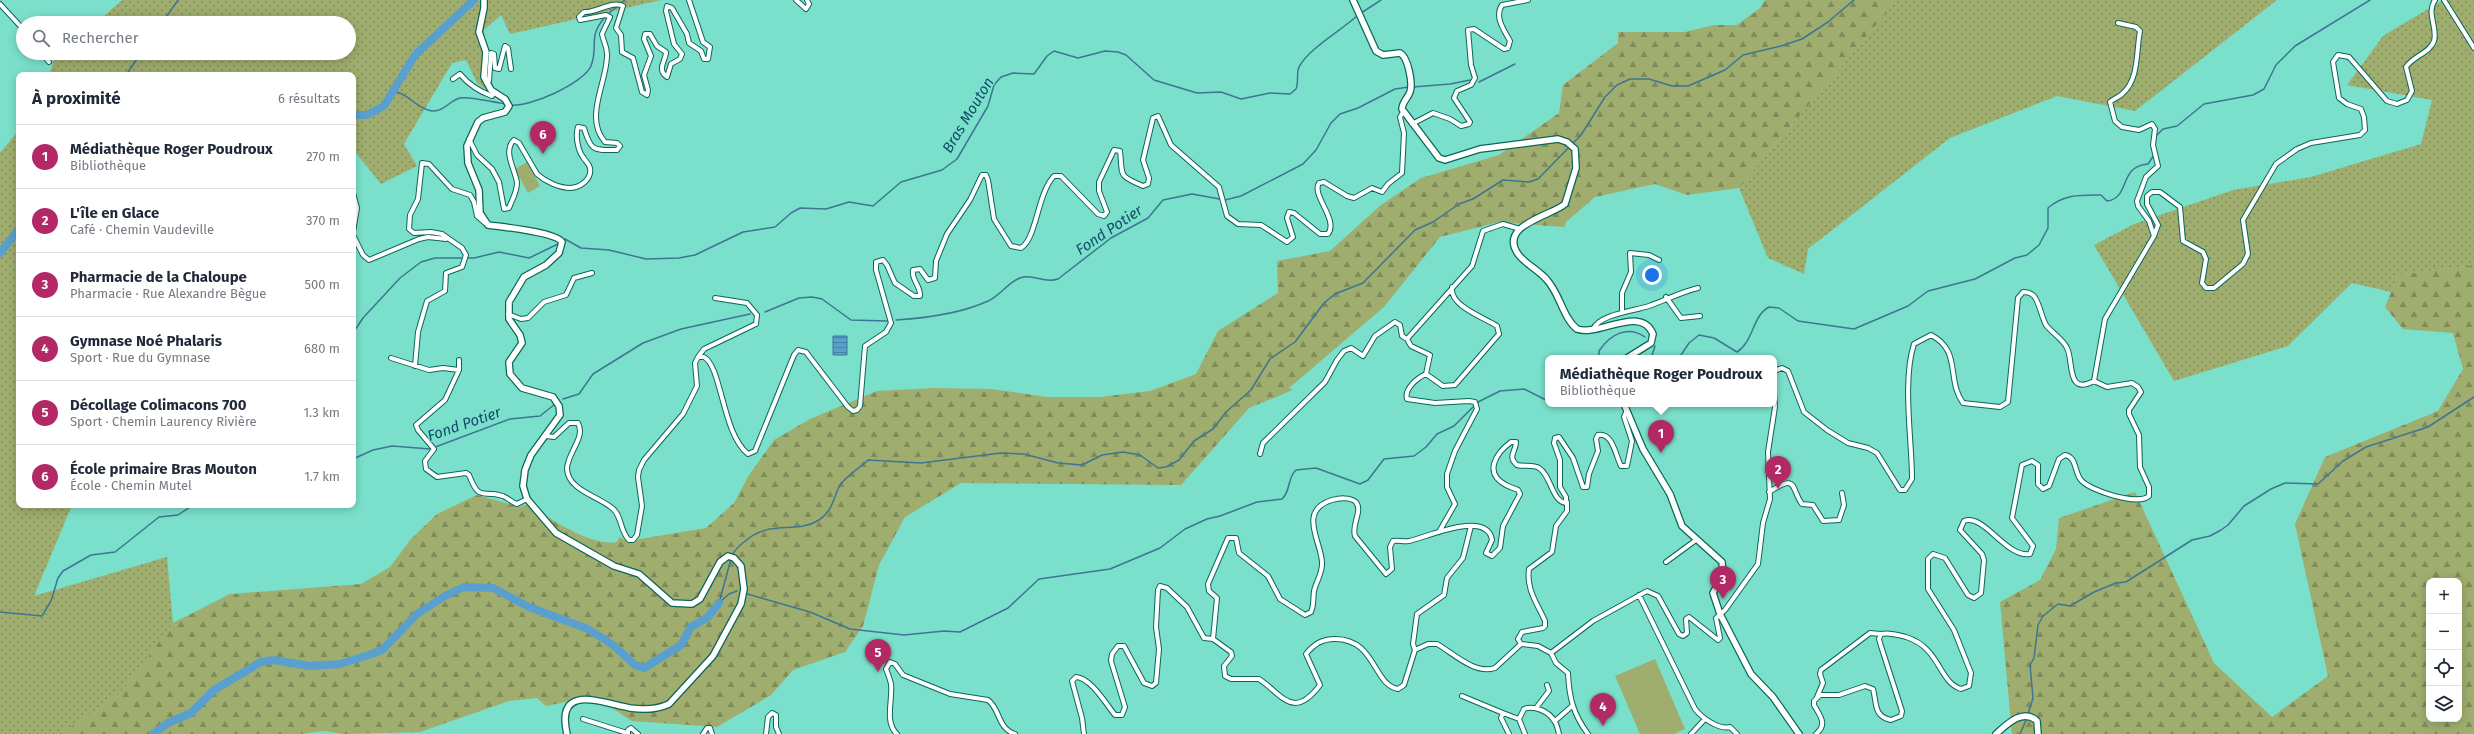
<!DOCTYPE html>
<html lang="fr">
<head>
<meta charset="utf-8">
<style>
  body { margin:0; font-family:"Fira Sans",sans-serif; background:#f6f6f7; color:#1f2937 }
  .controls { position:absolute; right:12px; bottom:12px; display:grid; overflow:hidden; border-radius:8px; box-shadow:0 2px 10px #0003 }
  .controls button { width:36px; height:36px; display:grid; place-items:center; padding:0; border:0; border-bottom:1px solid #e0e1e3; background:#fff; color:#1f2937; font:20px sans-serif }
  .you { position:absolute; left:1652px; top:275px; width:14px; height:14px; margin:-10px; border:3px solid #fff; border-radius:50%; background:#1a73e8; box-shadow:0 0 0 6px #1a73e833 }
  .badge { display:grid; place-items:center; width:26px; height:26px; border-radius:50%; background:#b32966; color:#fff; font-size:13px; font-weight:700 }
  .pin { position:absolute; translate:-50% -33px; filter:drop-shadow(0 1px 2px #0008) }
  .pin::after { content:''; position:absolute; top:21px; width:14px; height:12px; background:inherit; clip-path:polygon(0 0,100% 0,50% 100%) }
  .popup { position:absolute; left:1545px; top:355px; width:232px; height:52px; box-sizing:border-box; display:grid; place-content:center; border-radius:8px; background:#fff; filter:drop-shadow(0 1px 3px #0005); font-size:13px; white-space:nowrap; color:#747a83 }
  .popup b { font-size:15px; color:#1f2937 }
  .popup::after { content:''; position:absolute; left:50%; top:100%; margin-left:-8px; border:8px solid transparent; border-top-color:#fff }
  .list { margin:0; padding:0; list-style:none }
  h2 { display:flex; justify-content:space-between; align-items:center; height:52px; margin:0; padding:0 16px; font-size:17px }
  h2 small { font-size:13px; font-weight:400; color:#747a83 }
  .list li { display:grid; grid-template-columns:26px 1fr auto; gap:12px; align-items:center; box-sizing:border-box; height:64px; padding:0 16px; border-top:1px solid #e0e1e3 }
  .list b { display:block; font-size:15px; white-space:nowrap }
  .list p { margin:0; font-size:13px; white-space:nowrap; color:#747a83 }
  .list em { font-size:13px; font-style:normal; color:#747a83 }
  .icon { flex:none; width:22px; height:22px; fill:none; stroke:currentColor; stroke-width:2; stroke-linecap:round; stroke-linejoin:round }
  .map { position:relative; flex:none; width:2474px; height:734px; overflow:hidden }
  .search { position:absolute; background:#fff; box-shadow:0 2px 10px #0003; left:16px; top:16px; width:340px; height:44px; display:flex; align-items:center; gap:10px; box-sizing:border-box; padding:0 14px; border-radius:22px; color:#747a83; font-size:15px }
  .panel { position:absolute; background:#fff; box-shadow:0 2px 10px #0003; left:16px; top:72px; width:340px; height:436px; border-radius:8px }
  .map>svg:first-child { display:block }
  .grass { fill:url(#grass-dots) }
  .forest { fill:url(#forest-firs); fill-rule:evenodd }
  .pitch { fill:#9fad6e }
  .water { fill:url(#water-rules); stroke:#3e7594 }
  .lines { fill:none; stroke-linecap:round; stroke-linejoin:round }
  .stream { stroke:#3e7594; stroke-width:1.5 }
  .river { stroke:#59a0ce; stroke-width:8 }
  .minor-casing { stroke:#0b6658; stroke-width:6 }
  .secondary-casing { stroke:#0b6658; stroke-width:8 }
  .minor { stroke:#fff; stroke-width:4 }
  .secondary { stroke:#fff; stroke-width:5.5 }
  .labels { text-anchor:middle; stroke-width:3; stroke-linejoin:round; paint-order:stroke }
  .water-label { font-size:15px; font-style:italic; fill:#134b6a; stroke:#7ae0cb }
</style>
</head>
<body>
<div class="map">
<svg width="2474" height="734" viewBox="0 0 2474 734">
  <defs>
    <pattern id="grass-dots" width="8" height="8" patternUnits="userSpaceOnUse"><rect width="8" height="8" fill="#9fad6e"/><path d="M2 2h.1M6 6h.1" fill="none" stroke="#7f8b59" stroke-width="1.8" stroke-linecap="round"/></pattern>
    <pattern id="forest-firs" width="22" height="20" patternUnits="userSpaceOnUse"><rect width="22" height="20" fill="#9fad6e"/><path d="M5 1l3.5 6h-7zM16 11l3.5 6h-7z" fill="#7f8b59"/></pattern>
    <pattern id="water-rules" width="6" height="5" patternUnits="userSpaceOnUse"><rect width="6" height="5" fill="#59a0ce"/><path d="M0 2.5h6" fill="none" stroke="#4781a6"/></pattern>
  </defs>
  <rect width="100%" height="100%" fill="#7ae0cb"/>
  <path class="grass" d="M122,0H661L510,34L501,15L484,30L490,92L477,83L466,60L452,63L404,144L417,166L381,184L356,153H353V75H49L54,61L63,53H349V23H96Z
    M1897,0H2277L2135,111L2057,96L1950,138L1808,249L1804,274L1768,258L1739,188Z
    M2443,0H2474V265L2398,275L2391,292L2352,283L2288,346L2174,381L2094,245L2134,224L2233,190L2311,177L2421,144L2432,100L2347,85L2383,36Z
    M19,130V505H72L34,596L167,557L173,623L123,690L91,714L59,734H0V153Z"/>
  <path class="forest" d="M1765,0H1897L1739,188L1687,195L1655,184L1595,197L1566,222L1564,227L1499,222L1440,237L1384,307L1289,388L1293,390L1249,408L1181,485L961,483L905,517L879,565L863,626L845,652L793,670L771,695L717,727L632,721L593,696L546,706L537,698L509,701L420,732L343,734L324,731L300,734H59L91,714L123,690L173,623L230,594L361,584L390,567L411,539L437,514L477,495L520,507L528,504C549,518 591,547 617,542L619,537L628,541L706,528L734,503L749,475L774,440L810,419L877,391L934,388L991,389L1047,397H1100L1150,391L1196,374L1218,331L1278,293L1277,261L1330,251L1381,205L1421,178L1499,155L1559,113L1563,85L1618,43V32H1685L1714,25H1737L1760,8Z
    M2474,265V734H2012L2000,602L2040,580L2056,549L2059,518L2135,492L2214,663L2272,717L2328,676L2295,524L2325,457L2438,411L2463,369L2453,333L2403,329L2385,307L2398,275ZM2429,581H2459V719H2429Z"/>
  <path class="pitch" d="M527,162L540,186L528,193L515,169Z
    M1655,659L1685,729L1674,734H1640L1615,676Z"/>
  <path class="water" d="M833,336H847V355H833Z"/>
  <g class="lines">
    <path class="stream" d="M620,4L625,0
      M1361,13L1381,0
      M608,14L618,6
      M162,23L178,0
      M126,75L141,53
      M1479,82L1515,64
      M1413,87L1450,84L1470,80
      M394,91C409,94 417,109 432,111C444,112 450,100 460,98C471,96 494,103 507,104
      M510,105C529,108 584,83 591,66C599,45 587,38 605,17
      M2155,147L2156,136L2163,129L2177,126L2204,104L2253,95L2264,89L2276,65L2295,46L2370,0
      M563,240L565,239L581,248L609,250L646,259L679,258L695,255L743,232L775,227L791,213L800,208L826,209L849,202L873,206L901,182L942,170L957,159L988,106L994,85L1001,77L1013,73L1034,74L1047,56L1054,51L1078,58L1105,51L1118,52L1126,55L1154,80L1197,93L1221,92L1241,99L1270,93L1290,94L1296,89C1299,82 1296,74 1299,67C1308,49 1342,30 1358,15
      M765,312L799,298L812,297L822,299L851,320L887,321
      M896,320C926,318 960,314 988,301C1000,296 1007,283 1020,278C1033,273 1044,284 1058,279L1111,238L1148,218L1163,200L1192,194L1225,200L1241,196L1303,164L1316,150L1331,123L1340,114L1358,108L1395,89L1409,87
      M353,333L363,318L400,278L421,262L435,258H474L499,252L529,258L560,243
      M1599,358V351C1610,334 1628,325 1645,337
      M1651,358L1655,346
      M1679,358L1689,343L1699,335L1714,338L1737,352C1754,341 1752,316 1769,307L1779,308L1798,321L1854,329L1908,306L1928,291L1975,279L2015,258L2027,255L2039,245L2048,228V208C2064,194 2081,195 2101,195L2107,201C2131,198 2118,166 2148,164L2154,155
      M563,399L579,394L593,374L643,343L681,329L750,314
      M1556,404L1565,406L1571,404
      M353,459L373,450L392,446L430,449L510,419L540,416L555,404
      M732,556C734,550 739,546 744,542C771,518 795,535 819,520C832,512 833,499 839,487C845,476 859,469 868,460L921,463L1001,453L1024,454L1058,463L1082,465L1102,455L1123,452L1140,455L1158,468L1166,467L1179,460L1194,441L1213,429L1226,412L1251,390L1270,359L1295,342L1324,303L1335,294L1363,283L1415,230L1433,222L1459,204L1473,199L1503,180L1529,182L1538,179L1581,135L1605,97L1617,85L1630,79H1649L1672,86H1688L1725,70L1743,55L1781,46L1802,39L1828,22L1854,0
      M744,593L810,612L850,629L904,635L944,631L960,632L1008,608L1039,579L1110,569L1160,548L1185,529L1207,519L1220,516L1257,502L1282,499C1291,491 1287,478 1296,470L1316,468L1360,484L1368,480L1384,459L1414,456L1426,447L1437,434L1454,426L1478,402L1500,391L1524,389L1548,401
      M720,602L729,594L737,591
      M719,603L731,559
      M0,612L42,616L51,601L58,578L63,571L91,555L115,552L159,517L178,515L193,505
      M2028,714L2033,698L2030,665L2034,658L2038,625L2043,616L2058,604L2070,606L2094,592L2116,583L2126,582L2192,540L2210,536L2221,530L2228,525L2244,506L2271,489L2285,483L2318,484L2343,461L2366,447L2428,427L2474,397
      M2020,734L2027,718"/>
    <path class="river" d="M353,115H367L384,106L415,55L474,0
      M0,253L19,229
      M153,734L168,723L191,713L214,690L261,662L273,660L310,666L340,664L372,654L382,650L417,614L445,596L464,587L493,588L529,607L588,629L613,645L635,665L644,668L681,645L691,627L708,617L719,603"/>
    <g class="minor-casing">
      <path id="minor" d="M796,0L806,9L809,4L807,0
        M2444,0L2474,48
        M0,4L23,29
        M2118,23L2136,27L2140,31C2136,52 2139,79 2123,93C2120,97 2114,98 2110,102L2115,121L2122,127L2139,130L2152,124L2155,129L2153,145L2158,166L2146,177L2137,201L2138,206L2149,221L2154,236
        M42,53L49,62
        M453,79L460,74C469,85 478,91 492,96L494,93
        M486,82L489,81L491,53L494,54L495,68L499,69L505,46L508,48L511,69
        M1412,124L1433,113L1450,119L1461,126L1469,124L1470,122L1454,98L1457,91L1471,85L1475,78L1471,65L1468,30L1474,29L1504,49L1508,48L1510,41C1504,30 1494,17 1502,5L1528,0
        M469,139L477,155L492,169L499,182L504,209L509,208C512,200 517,192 517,183C516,171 502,151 514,140L519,143L537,174C546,182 559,188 571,188C581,187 592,179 590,168C589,163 585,161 583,157C578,151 575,135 578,127L584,128C591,152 594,150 617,150L620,146L617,143L605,142C584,118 606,84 607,57C608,46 603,42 602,34L610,17L606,15L580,20L579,17L584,12C595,13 614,0 623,6L616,28L621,35L622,52L633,58L642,92L647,95L648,90L644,75L651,56L644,39L645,34H650L657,46L666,52C666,61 656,69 667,77L671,64L680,59L682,54L674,44L666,11L667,6L672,8L687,34L689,43L701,51L704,59H708L710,47L703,42L689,0
        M353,193L357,208L353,232
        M353,235L363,255L369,260L419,239L428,237L446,239
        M1666,297L1681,318L1700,316
        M1622,313V293L1631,272L1630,253L1649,255L1659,260
        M508,314L521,319L528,318L544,302L566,295L574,278L592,273
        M1593,329C1600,314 1634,311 1649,306C1666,300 1681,292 1698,288
        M698,357L704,349L756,324L757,315L747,303L715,298
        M391,358L429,370L443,368L459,370
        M459,360V370L445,400L416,425L418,430L434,449L425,461L426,469L437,477L466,473L469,475C480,503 482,489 503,496C508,498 511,502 517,504L527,499
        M415,366L418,332L427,301L445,291L446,273L462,267L466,255L462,248L442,234L431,232L414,233L409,229L410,215L418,199L422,163L429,164L452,189L470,195L474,202L477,216L485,223
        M1774,371L1782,368L1788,371L1804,412L1827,430L1848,443L1868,448L1877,453L1900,490H1905L1912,479C1912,440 1902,381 1914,344L1931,335C1962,351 1946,379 1963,403L2000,407L2008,402L2018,298L2023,292C2027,292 2031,293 2034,296C2040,304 2041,316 2046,325C2052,333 2063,339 2067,348C2074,362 2066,396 2094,381L2105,319L2154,236L2158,225L2147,204V196L2152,192H2160L2180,207L2183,241L2203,252L2206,259L2202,283L2206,288H2214L2243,264L2248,254L2243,220L2276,164L2297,149L2311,143L2360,135L2365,130L2364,117L2361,109L2347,104L2339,98L2333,62L2338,55L2349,57L2387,101L2397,104L2407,100L2412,91L2406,67C2413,56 2430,53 2434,41C2438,28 2426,13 2435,0
        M1426,374C1417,378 1404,389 1407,399L1435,403L1469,401L1475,402L1477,409L1455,451L1447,474V487L1455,504L1439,532
        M1426,374L1430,355L1411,346L1407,339L1472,266L1483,231L1503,224L1520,229
        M1426,374L1443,386L1455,385L1499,334L1497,326C1485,318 1449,306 1452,287
        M546,436L554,437L569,423H578C586,438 567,453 567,469C568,490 598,496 612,508C622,515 620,532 629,540H633L637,535L642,506L638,477L639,470L644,460L683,414L697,386L695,363L698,357H704C722,367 722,433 748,454L755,451L794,355L798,350L806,352L848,407L853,411L857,410L860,406L865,346L886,332L891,323L876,270V262L883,260L887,265L895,283L914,296H920C921,286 911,280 913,270L920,269L928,280L935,278L936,261L947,234L970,200L982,175H986L988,180L994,219L1011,246L1021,248C1037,238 1037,194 1054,176H1061L1098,214L1104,216L1107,212L1099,191V182L1114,150L1120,151C1123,176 1117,175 1143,186L1148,184L1149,178L1143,160L1153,118L1158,116L1171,145L1219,187L1227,216L1238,224L1261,225L1287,242L1293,237L1287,218L1289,212L1294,213L1320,234H1328C1339,220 1311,195 1319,183L1324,182L1347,196L1354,198L1372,188L1382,192L1388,184L1402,173L1404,133L1400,117L1403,112
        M1260,454L1263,443L1325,382L1337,360L1344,351L1351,348L1363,356L1375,336L1395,322L1400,325L1402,336L1407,339
        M1769,492C1799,473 1790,488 1802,504L1813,505L1823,521L1839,520L1844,505L1842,493
        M1666,562L1696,540
        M1639,595L1695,709C1702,718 1719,730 1730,727L1737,734
        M1213,639L1231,652L1232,656L1224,666L1225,676L1231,679H1259C1282,694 1293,721 1320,685L1306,654C1314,644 1322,639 1335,639C1376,639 1373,685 1398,689L1404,685L1415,650L1428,644H1437C1453,653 1475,675 1495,668L1521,644
        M1415,650L1413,644L1417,614L1444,595L1447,578L1463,558L1471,526
        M1551,653L1593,621L1647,591L1658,596L1679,634L1683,636L1687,633L1686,619L1689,617L1718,640L1720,638L1716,618L1725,610L1758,564L1763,523L1770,499L1768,452L1775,407L1774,394
        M1551,653L1538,646L1521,644L1518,639L1522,632L1543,628L1545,626V621C1537,603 1526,589 1529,569L1552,552L1556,526L1567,511V502
        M1551,653L1556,663L1568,673C1569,697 1573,714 1588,734
        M1462,696L1503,713
        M1817,697L1823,683L1820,674L1821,670L1870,633L1881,634
        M1536,708L1549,691L1547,685
        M583,719L627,733
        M1555,721L1572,706
        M628,734V730L631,728L638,734
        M703,734L707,728H710L712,734
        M766,734L768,717L772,713L776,715V727L779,734
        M897,734C884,722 893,700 891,684C890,679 888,674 886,669L890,662L895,664L903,675L950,694L988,700C1001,710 997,728 1015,734
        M1084,734L1082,718L1072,681L1076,677C1091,678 1106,704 1115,715H1122L1125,707L1111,661L1112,654L1118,646H1124L1144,683L1152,686L1156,683L1159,649L1156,627L1158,590L1160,586L1167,588L1187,607L1204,638L1213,639L1217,598L1209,591L1208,584L1228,538H1236L1239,553L1268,576L1280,599L1305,615L1311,612C1314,605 1313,598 1314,591C1316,582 1322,574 1322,564C1323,544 1296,511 1332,500C1339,498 1350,497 1356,502C1363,512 1351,524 1355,536L1386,574L1392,569L1390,547L1393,541C1399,540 1403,542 1409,541C1425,538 1487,509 1492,540L1486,553L1492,556L1500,548L1503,526L1520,494L1518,490C1514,488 1509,487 1506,485C1483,473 1496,453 1511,442H1516C1516,452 1507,456 1517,465C1524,467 1533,464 1539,468C1551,475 1552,502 1566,503V497L1560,487V460L1554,443L1555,438L1559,437L1573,458L1583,487H1587L1589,474L1598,451L1596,439L1598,435C1613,432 1616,457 1621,466H1627L1632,441L1624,417L1627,410
        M1509,734L1501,718L1503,713L1519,719
        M1525,734L1519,719L1524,709C1534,705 1549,711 1555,722C1557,725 1558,730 1559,734
        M1691,734L1705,719
        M1816,734C1828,724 1820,716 1814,705V701L1820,695H1839L1865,686L1873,689C1877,703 1873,716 1891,720L1901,716L1902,711L1881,646L1879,639L1881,634C1889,632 1898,635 1906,637C1941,648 1938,682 1961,689L1969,686L1971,673L1954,630L1928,589V559L1933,554L1945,558L1968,595L1974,598L1981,593L1984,560L1982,554L1960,530L1964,521C1984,513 2006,558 2030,554L2033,546L2012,518L2022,465L2032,461L2038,465V484L2043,489L2049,486L2059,459L2065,455C2077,457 2074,472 2081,480C2090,491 2138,506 2149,496V487L2140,467L2139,435L2129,414V410L2141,392L2138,387L2132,383L2107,387L2094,381"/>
    </g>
    <g class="secondary-casing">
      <path id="secondary" d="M484,0V8L479,32L486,52L484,77L491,90L505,99L509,106L505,112L483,118L478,122L467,146L468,163L479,190L480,213L488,225C502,227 555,232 562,242L559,253L546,265L524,277L509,302V319L520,335L522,343L509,362L510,374L522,388L553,397L559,406L560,415L531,455L525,470L523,486L527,499L556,533L614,566L639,574L672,603L692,604L700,599L720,562L728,556L734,558L741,566L744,589L741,604L713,656L669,704C656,710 643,710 630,708C602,703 555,682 567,734
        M1353,0L1376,51L1383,55L1400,53C1408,57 1413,83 1410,92C1408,98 1402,102 1402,109L1439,158L1445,160L1480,149L1558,139L1567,142L1575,149L1576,168L1565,204C1551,216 1498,225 1518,254C1525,264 1539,270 1547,280C1560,294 1563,318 1577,329C1598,337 1641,304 1653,334L1651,343L1627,358
        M1624,404L1643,449L1670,494L1682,526L1722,562L1723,575L1713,593L1720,614L1751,674L1773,697L1799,734
        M1996,734C2007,724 2023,708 2037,721L2038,734"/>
    </g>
    <use href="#minor" class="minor"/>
    <use href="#secondary" class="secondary"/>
  </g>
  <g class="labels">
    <g class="water-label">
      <text transform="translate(968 115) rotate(-59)" y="5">Bras Mouton</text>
      <text transform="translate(1109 230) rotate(-34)" y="5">Fond Potier</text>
      <text transform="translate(464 424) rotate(-19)" y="5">Fond Potier</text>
    </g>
  </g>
</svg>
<div class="controls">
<button>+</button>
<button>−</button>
<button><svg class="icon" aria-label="locate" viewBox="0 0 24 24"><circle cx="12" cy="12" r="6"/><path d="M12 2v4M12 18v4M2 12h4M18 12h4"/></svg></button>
<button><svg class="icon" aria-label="layers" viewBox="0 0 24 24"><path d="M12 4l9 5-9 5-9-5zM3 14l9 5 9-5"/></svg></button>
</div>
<div class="you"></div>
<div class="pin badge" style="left:1661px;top:453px">1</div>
<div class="popup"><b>Médiathèque Roger Poudroux</b>Bibliothèque</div>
<div class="pin badge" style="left:1778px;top:489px">2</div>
<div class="pin badge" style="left:1723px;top:599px">3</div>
<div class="pin badge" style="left:1603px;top:726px">4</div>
<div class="pin badge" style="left:878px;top:672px">5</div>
<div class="pin badge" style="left:543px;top:154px">6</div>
<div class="search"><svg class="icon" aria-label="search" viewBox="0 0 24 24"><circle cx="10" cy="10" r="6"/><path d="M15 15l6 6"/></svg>Rechercher</div>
<section class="panel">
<h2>À proximité<small>6 résultats</small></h2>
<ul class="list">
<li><span class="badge">1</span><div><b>Médiathèque Roger Poudroux</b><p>Bibliothèque</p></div><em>270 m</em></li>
<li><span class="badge">2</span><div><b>L'île en Glace</b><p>Café · Chemin Vaudeville</p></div><em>370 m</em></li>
<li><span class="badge">3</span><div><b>Pharmacie de la Chaloupe</b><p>Pharmacie · Rue Alexandre Bègue</p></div><em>500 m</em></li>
<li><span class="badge">4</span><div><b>Gymnase Noé Phalaris</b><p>Sport · Rue du Gymnase</p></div><em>680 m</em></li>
<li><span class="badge">5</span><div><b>Décollage Colimacons 700</b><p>Sport · Chemin Laurency Rivière</p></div><em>1.3 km</em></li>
<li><span class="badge">6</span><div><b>École primaire Bras Mouton</b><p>École · Chemin Mutel</p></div><em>1.7 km</em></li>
</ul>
</section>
</div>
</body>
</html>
